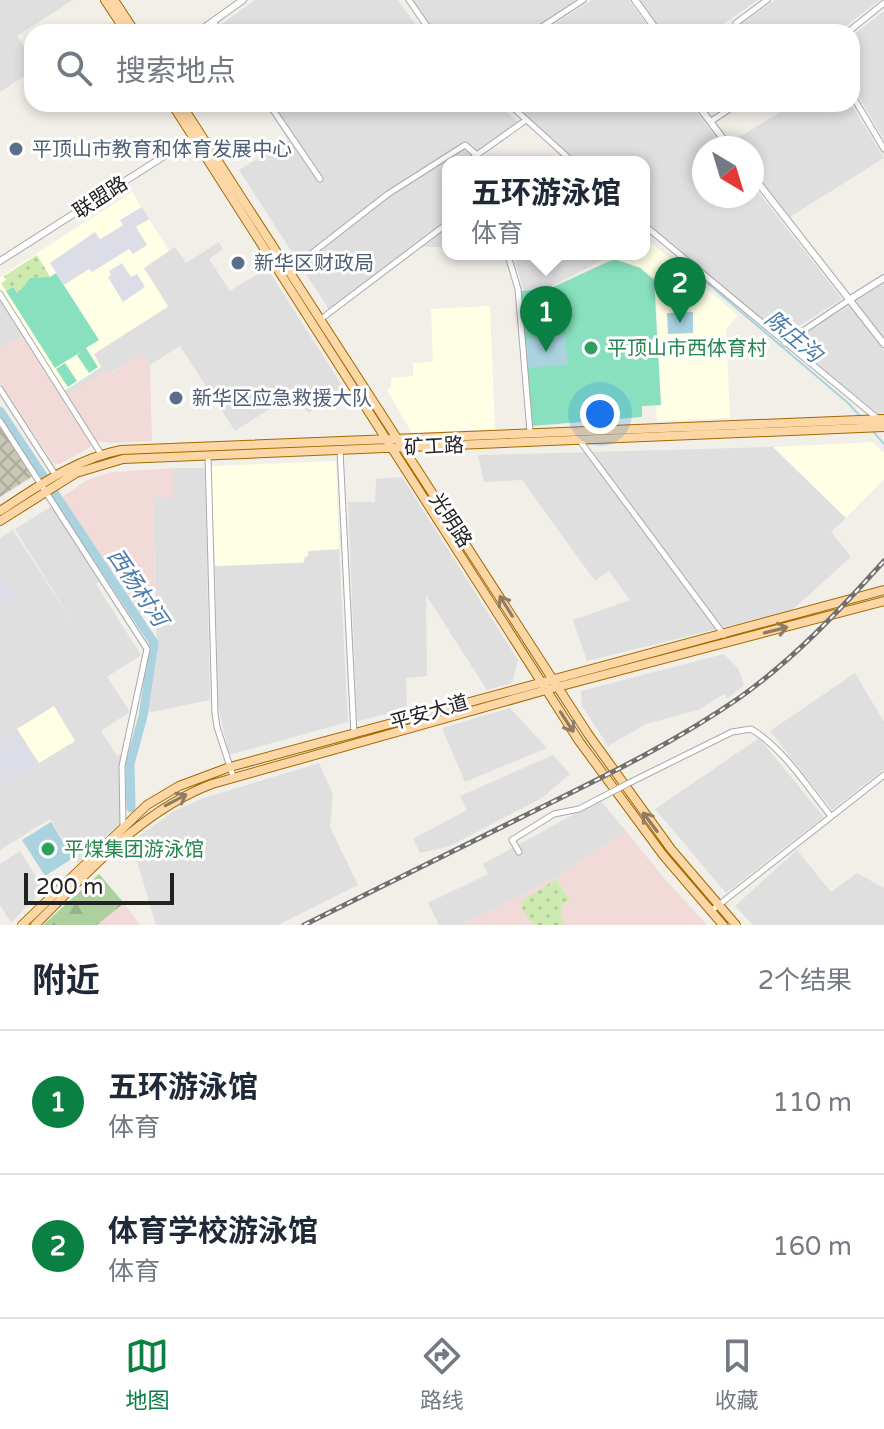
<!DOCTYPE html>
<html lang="zh">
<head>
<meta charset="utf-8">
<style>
  body { margin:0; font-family:"Varela Round","Noto Sans SC",sans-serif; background:#f6f6f7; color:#1f2937 }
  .compass { position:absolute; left:692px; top:136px; width:72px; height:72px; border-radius:50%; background:#fff; box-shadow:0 4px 12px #0003; rotate:142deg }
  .scale { position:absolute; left:24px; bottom:20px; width:150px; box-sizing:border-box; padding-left:8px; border:4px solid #222; border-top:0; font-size:22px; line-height:28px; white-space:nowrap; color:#222; -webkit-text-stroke:6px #fff; paint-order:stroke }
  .you { position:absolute; left:600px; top:414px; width:28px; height:28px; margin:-20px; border:6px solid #fff; border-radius:50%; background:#1a73e8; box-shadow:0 0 0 12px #1a73e833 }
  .badge { display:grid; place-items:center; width:52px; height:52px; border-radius:50%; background:#0b8043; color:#fff; font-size:26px; font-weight:700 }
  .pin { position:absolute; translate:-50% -66px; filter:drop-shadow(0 2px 4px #0008) }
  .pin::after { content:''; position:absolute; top:42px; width:28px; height:24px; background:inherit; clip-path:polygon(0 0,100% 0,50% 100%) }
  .popup { position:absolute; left:442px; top:156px; width:208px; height:104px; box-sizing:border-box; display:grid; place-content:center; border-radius:16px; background:#fff; filter:drop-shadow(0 2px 6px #0005); font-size:26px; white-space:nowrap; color:#747a83 }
  .popup b { font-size:30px; color:#1f2937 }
  .popup::after { content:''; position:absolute; left:50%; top:100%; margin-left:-16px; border:16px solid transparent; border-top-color:#fff }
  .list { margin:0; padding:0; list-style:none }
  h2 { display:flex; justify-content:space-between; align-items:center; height:104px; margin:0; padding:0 32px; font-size:34px }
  h2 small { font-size:26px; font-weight:400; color:#747a83 }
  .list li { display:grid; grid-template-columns:52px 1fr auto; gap:24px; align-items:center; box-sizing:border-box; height:144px; padding:0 32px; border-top:2px solid #e0e1e3 }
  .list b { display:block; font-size:30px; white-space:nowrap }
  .list p { margin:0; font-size:26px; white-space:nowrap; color:#747a83 }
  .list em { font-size:26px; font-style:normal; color:#747a83 }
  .icon { flex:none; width:44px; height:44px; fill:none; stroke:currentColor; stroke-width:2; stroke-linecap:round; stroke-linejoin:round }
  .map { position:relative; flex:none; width:884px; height:925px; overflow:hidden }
  .search { position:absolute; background:#fff; box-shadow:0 4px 12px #0003; left:24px; right:24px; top:24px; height:88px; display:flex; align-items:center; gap:20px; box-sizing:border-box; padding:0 28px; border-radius:24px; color:#747a83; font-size:30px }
  .sheet { height:392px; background:#fff }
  nav { display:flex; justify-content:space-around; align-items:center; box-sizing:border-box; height:112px; border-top:2px solid #e0e1e3; background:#fff; font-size:22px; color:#747a83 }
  nav a { display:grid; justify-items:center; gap:4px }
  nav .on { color:#0b8043 }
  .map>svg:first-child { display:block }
  .residential { fill:#e0dfdf }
  .commercial { fill:#f2dad9 }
  .education { fill:#ffffe5 }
  .construction { fill:url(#construction-cross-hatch) }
  .grass { fill:url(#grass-dots) }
  .forest { fill:url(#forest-firs) }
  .pitch { fill:#88e0be }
  .plaza { fill:#dddde8 }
  .water { fill:#aad3df }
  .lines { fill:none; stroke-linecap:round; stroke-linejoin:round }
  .stream { stroke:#aad3df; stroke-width:2 }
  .river { stroke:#aad3df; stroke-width:9 }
  .minor-casing { stroke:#a9a9a9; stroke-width:7 }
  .tertiary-casing { stroke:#a9a9a9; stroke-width:8 }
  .primary-casing { stroke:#a06b00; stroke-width:10 }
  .minor { stroke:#fff; stroke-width:5 }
  .tertiary { stroke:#fff; stroke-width:6 }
  .primary { stroke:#fcd6a4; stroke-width:8 }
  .rail-casing { stroke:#707070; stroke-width:5 }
  .rail { stroke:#fff; stroke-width:2; stroke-dasharray:6; stroke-linecap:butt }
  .minor-bridge-casing { stroke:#a9a9a9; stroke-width:7; stroke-linecap:butt }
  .minor-bridge { stroke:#fff; stroke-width:5 }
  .oneway { stroke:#8f7c63 }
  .service-dot { fill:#5c6f8a; stroke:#fff; stroke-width:3 }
  .leisure-dot { fill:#2e9e5b; stroke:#fff; stroke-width:3 }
  .labels { text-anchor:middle; stroke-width:6; stroke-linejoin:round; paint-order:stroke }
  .service-label { font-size:20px; fill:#4e5e75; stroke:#fff; text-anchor:start }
  .street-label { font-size:20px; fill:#222; stroke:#fff }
  .leisure-label { font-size:20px; fill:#27864d; stroke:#fff; text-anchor:start }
  .water-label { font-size:22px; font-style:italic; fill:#4a7aab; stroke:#fff }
</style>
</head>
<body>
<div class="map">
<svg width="884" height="925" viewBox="0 0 884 925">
  <defs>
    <pattern id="construction-cross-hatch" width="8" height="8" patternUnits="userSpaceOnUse" patternTransform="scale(2)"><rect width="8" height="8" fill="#c7c7b4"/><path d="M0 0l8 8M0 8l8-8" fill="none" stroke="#abab9a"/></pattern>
    <pattern id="grass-dots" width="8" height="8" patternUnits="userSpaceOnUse" patternTransform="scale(2)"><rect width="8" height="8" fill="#cdebb0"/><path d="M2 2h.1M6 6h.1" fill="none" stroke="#b0c997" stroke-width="1.8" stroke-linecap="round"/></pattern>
    <pattern id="forest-firs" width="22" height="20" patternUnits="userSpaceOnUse" patternTransform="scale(2)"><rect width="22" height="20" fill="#add19e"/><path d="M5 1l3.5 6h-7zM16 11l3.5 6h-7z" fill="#95b388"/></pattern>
  </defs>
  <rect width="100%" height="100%" fill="#f2efe9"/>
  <path class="residential" d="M0,0H73L17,36L32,58V71L0,92Z
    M255,0H398L421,32H218L215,29Z
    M413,0H578L529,32H434Z
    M592,0H629L652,32H542Z
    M640,0H758L719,27L722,32H662Z
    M775,0H880L838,32H745L740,24Z
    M884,11V140L852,85V36Z
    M265,104H497L519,123L463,162H448V247H415L330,311L239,170L288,140Z
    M512,104H690L724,148H704V196H752V184L842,299L781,337L644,221V162H577Z
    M793,104H851L884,158L790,217L752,168V148H737L731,142Z
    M219,242L223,249L209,259L230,291L267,268L345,390L308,413L295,393L235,431L180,346L150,365L142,353L109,374L106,371L67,395L64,391L101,367L93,354L168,307L143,267L175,247L186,263Z
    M524,254H606L609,257L550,287L523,290L515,260Z
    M884,283V341L854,301Z
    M0,297L24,335L0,350Z
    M849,305L884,351V413L879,414L789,343Z
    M773,447L846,518L831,532L851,557L791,611L587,661L573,620L630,600L609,571L595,581L522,480L484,482L478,455Z
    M174,468H205L210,700L152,712L146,710L157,655L153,496H174Z
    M402,477L518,660L512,683L487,690L426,595L427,676L406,678L407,709L357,721L348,502H375L376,479Z
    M52,506L99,582L96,584L141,655L107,677L129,710L128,713L101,731L117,756L123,753L121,822L78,863L50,819L0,850V538L13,530L75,626L15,529Z
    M339,549L348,722L229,755L218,705L215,566L303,563L308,551Z
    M724,654L738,668L744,685L727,699L724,694L698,710L646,724L608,746L582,706L581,691Z
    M855,673L884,722V769L832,810L770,731Z
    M510,708L547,748L465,782L442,728Z
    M759,738L824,817L726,893L655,809Z
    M553,755L570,774L542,798L450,846L420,853L413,839L467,810L460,796Z
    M319,763L333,795L330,827L358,885L278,925H156L137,861L136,838L174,811L204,798Z
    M600,800L626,831L557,877L461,925H439L428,903L488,874L483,864Z
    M797,850L831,892L857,873L884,888V925H753L735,906Z
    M20,851L44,889L11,923L0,905V864Z"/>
  <path class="commercial" d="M24,335L92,443L89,448L60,464L53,463L0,382V350Z
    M142,353L150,365L152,441L111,443L96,441L67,395L107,370L110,374Z
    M174,468V497H153L155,613H140L62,497L87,480L112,472Z
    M626,831L664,878L707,925H461L557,877Z
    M124,903L140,925H97Z"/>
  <path class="education" d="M132,192L169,251L144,268L168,306L94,354L101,367L64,391L0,291V277Z
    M644,237L738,315L726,329L730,418L657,421L656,405L661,404L655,279L640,267L613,258L608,254H644Z
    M490,306L495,429L412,433L387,390L391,388V378L413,376V363L433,362L431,309Z
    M873,442L884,453V479L846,518L773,447Z
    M336,461L339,549L308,551V556L304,557V562L215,566L211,466Z
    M54,706L75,741L39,763L17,729Z"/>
  <path class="construction" d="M0,426L33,476L0,497Z"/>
  <path class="grass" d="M37,255L50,277L18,295L13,287L6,291L1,283L6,280L4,276Z
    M556,879L570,900L562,905L561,918L566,925H533L523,910L521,902Z"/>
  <path class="forest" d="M99,874L124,903L97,925H43Z"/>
  <path class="pitch" d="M614,259L640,268L654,280L661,405L642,406V417L532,426L520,291L551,288Z
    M56,273L99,340L86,348L98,367L89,373L77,355L84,350L55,368L6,291L13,287L18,294L30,278L50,277Z
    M692,342L693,354L671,355L670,344Z
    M65,363L77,381L68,387L56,369Z"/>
  <path class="plaza" d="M142,207L149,219L136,227L147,245L133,254L129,249L92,272L89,269L64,285L50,263L95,232L100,239L114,231L123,225L120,220Z
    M122,263L131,277L137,274L145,287L123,302L108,277L111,275L109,271Z
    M0,582H8L23,605L21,606L18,603L12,605L14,611L11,613L0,597Z
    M16,730L34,759V767L6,784H0V740Z"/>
  <path class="water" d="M693,312V333L668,334L667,313Z
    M565,335L568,365L527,368L525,339Z
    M51,822L73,858L45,876L22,840Z"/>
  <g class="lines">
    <path class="stream" d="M678,258L848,403L860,416
      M872,430L884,444"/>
    <path class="river" d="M0,411L154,643L143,716L130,764L131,808"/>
    <g class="minor-casing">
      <path id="minor" d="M409,0L431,32
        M213,21L220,32
        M534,32L583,0
        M742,32L736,23L767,0
        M848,32L884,3
        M852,95L884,149
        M269,104L320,179
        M509,104L573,162
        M710,122L737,104
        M467,162L526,120
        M644,225L877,418
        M510,254L509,259L518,289L530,432
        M289,271L388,194L465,145L477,155
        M0,294L101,454
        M321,319L448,223
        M785,343L849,300
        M0,389L56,476
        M0,421L147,649L122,766L123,826
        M580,441L724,635
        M340,450L354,735
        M208,456L215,713L217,727L233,776
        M629,783L732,732L751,729C784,749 806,785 830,815
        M519,852L512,840L554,814L579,809L602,797
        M711,911L884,775"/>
    </g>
    <g class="tertiary-casing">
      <path id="tertiary" d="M635,0L658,32
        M198,32L243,0
        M697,104L730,148
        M752,175L884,344
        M0,261L194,137
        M849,300L884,278"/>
    </g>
    <g class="primary-casing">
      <path id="primary" d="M105,0L126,32
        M114,0L135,32
        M172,104L579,741L663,855L723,925
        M181,104L588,734L671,849L736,925
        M0,511C39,486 75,459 121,450L884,419
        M0,521L76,473L123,459L884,427
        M22,925L147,805L179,786L230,767L884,590
        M35,925C89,872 140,811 212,784L546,690L884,601"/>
    </g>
    <use href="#minor" class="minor"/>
    <use href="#tertiary" class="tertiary"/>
    <use href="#primary" class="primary"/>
    <g class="rail-casing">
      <path id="rail" d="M304,925C380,887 456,850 532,812C603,777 674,743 739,698C794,659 839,611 884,561"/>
    </g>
    <use href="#rail" class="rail"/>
    <g class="minor-bridge-casing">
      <path id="minor-bridge" d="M602,797L629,783"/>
    </g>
    <use href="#minor-bridge" class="minor-bridge"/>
  </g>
  <defs><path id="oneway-shaft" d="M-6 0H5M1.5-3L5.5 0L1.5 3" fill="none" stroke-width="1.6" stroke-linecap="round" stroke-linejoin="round" transform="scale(2)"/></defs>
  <g class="oneway">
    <use href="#oneway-shaft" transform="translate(506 606) rotate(-122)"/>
    <use href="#oneway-shaft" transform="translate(776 630) rotate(-14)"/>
    <use href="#oneway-shaft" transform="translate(567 722) rotate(57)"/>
    <use href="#oneway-shaft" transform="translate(176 800) rotate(-28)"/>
    <use href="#oneway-shaft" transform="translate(650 822) rotate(-127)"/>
  </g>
  <g class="service-dot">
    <circle cx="16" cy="149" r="8"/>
    <circle cx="238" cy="263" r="8"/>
    <circle cx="176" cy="398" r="8"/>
  </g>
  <g class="leisure-dot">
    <circle cx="591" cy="348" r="8"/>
    <circle cx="48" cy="849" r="8"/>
  </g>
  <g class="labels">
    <g class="service-label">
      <text x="32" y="156">平顶山市教育和体育发展中心</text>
      <text x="254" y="270">新华区财政局</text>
      <text x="192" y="405">新华区应急救援大队</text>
    </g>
    <g class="street-label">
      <text transform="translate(100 197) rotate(-33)" y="7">联盟路</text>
      <text transform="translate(434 446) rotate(-3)" y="7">矿工路</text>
      <text transform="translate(451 520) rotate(57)" y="7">光明路</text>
      <text transform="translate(429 712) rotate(-16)" y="7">平安大道</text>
    </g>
    <g class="leisure-label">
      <text x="607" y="355">平顶山市西体育村</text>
      <text x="64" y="856">平煤集团游泳馆</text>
    </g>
    <g class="water-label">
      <text transform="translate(794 336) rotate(40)" y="8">陈庄沟</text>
      <text transform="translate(138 587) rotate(56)" y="8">西杨村河</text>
    </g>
  </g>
</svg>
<svg class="compass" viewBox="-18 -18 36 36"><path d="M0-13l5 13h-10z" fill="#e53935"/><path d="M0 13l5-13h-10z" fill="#747a83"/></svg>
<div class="scale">200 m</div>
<div class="you"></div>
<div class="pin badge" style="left:546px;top:352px">1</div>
<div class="popup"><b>五环游泳馆</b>体育</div>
<div class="pin badge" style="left:680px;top:323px">2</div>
<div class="search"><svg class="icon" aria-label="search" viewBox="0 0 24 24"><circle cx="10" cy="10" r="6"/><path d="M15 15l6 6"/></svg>搜索地点</div>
</div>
<section class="sheet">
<h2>附近<small>2个结果</small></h2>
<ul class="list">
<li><span class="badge">1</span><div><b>五环游泳馆</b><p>体育</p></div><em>110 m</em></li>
<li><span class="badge">2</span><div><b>体育学校游泳馆</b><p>体育</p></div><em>160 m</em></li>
</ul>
</section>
<nav>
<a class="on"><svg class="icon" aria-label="map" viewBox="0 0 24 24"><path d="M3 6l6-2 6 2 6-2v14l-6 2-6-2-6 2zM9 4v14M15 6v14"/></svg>地图</a>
<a><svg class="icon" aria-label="directions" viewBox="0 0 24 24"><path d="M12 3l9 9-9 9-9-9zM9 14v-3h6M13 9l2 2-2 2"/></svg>路线</a>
<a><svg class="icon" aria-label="saved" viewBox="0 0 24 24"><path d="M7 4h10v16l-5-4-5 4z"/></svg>收藏</a>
</nav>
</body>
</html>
